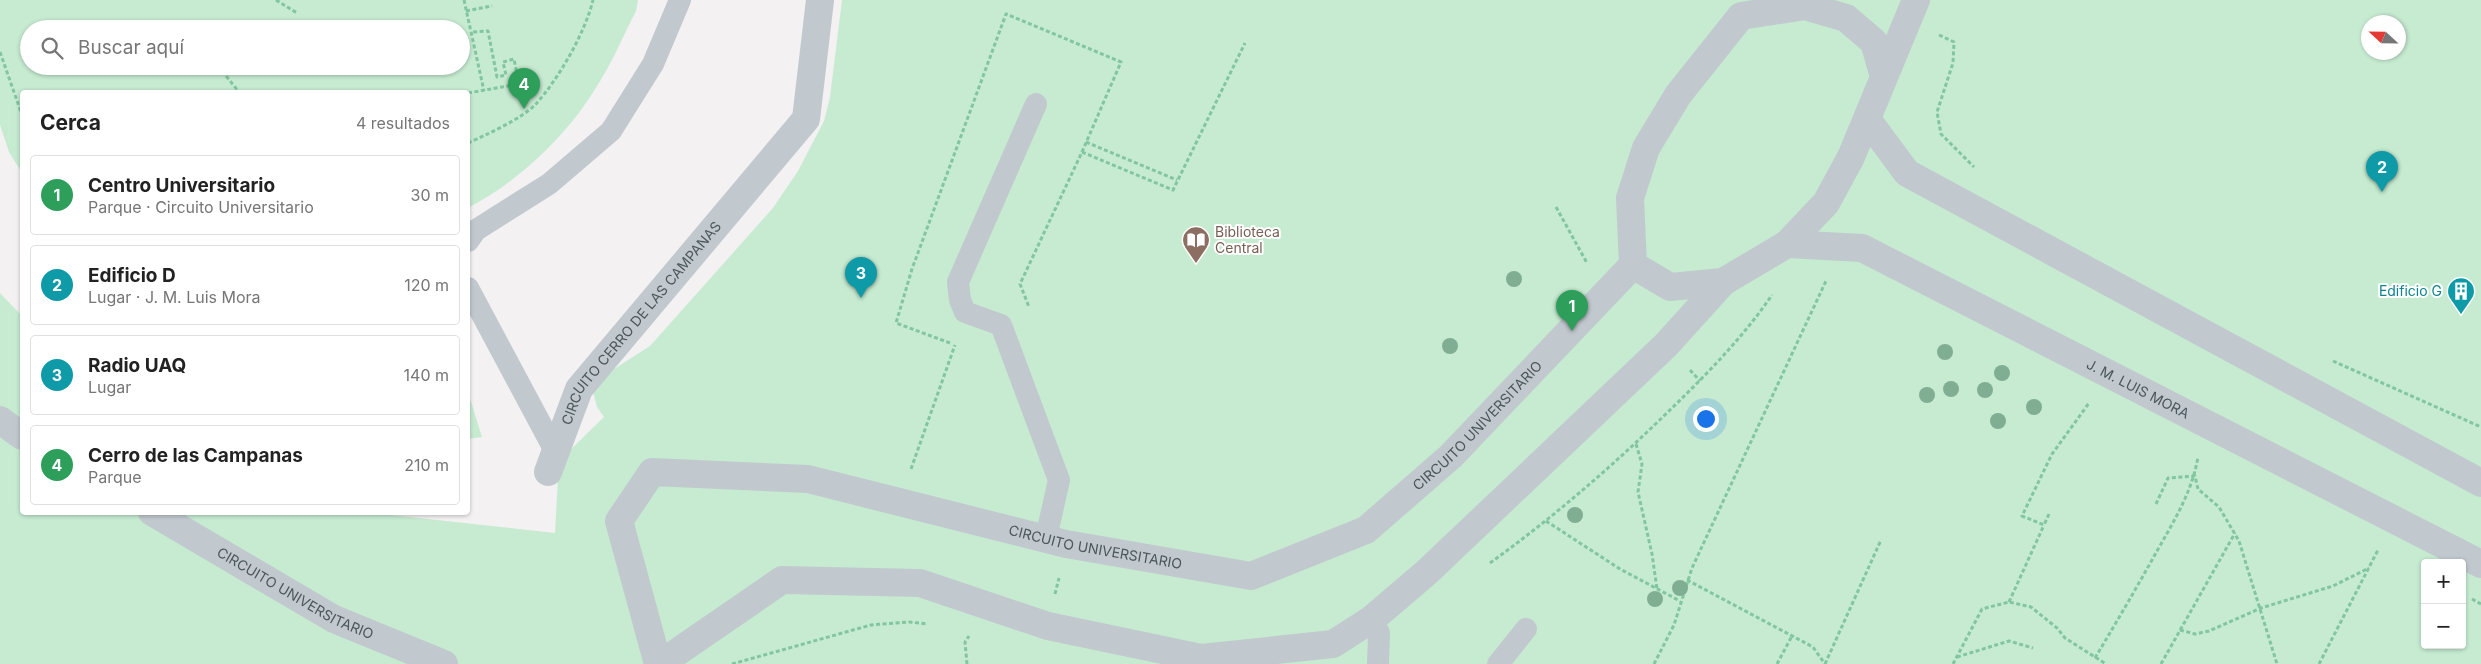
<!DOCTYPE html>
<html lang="es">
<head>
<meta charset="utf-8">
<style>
  body { margin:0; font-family:Inter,sans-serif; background:#f6f6f6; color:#222 }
  .controls { position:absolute; right:15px; bottom:15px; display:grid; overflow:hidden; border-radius:5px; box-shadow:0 1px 4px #0004 }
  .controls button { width:45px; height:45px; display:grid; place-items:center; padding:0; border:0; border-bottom:1px solid #e0e0e0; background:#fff; color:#222; font:25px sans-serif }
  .compass { position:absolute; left:2361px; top:15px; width:45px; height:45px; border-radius:50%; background:#fff; box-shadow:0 1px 4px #0004; rotate:292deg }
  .you { position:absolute; left:1705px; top:418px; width:18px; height:18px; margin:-12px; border:4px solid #fff; border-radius:50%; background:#1a73e8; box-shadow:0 0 0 8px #1a73e833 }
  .badge { display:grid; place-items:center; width:32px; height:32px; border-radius:50%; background:#0f766e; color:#fff; font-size:16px; font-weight:700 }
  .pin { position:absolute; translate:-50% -41px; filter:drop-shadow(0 1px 2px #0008) }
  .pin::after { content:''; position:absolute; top:26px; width:18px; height:15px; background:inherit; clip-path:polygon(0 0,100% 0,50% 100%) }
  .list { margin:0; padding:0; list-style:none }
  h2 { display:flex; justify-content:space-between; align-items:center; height:65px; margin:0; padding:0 20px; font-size:21px }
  h2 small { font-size:16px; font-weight:400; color:#767676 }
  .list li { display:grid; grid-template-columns:32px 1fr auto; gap:15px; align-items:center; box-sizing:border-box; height:80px; margin:0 10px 10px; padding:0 10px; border:1px solid #e0e0e0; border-radius:5px }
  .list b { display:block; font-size:19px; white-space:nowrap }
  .list p { margin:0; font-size:16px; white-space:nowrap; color:#767676 }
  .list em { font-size:16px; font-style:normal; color:#767676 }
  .icon { flex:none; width:28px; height:28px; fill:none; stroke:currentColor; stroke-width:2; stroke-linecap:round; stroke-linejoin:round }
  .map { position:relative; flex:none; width:2481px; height:664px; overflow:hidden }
  .search { position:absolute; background:#fff; box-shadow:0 1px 4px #0004; left:20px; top:20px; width:450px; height:55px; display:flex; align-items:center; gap:12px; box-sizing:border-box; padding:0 18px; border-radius:28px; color:#767676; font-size:19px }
  .panel { position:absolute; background:#fff; box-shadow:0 1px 4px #0004; left:20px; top:90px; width:450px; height:425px; border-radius:5px }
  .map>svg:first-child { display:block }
  .green { fill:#c6ebd1; fill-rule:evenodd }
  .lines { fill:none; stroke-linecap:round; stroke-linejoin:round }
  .path { stroke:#81c69e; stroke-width:3; stroke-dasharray:4 2.5; stroke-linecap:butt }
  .lane { stroke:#c1c9ce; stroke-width:22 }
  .street { stroke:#c1c9ce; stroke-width:28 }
  .tree { fill:#80ae93 }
  .labels { text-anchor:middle; stroke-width:4; stroke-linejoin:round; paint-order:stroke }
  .education-label { font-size:14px; fill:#785e54; stroke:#fff; text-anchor:start }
  .culture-label { font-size:14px; fill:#0d838f; stroke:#fff; text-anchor:end }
  .street-label { font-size:14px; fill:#4b565d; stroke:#fff }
</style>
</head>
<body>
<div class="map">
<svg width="2481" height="664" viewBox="0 0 2481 664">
  <rect width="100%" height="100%" fill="#f3f1f2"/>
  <path class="green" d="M0,0H638L636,11C623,36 612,63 597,86C567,136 519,181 468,208V92H22V173L9,152L0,125ZM29,29H461V66H29Z
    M842,0H2481V664H0V293L22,316V512H364L555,533L559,461L604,417L597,407L592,388L603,376L650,346L773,208L798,171L824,121L830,97ZM2368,22H2398V52H2368ZM2425,563H2462V645H2425Z
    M468,392L482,437L468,439Z"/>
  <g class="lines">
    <path class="path" d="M276,0L297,13
      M464,0L484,91
      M466,11L492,6
      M1939,35L1954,42L1953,63L1937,112L1941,134L1974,167
      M0,52L22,115
      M218,66L239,92
      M468,93L519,84L514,59L503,62L506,75L497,77L488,31L472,32
      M1086,142L1177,180
      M468,143C486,135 521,119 535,105C558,80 585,33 593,0
      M1082,152L1173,190L1245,43
      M1556,207L1587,263
      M950,343L896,323L912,269L1006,14L1121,62L1082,152L1020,284L1029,307
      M2333,361L2481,427
      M1690,370L1700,381
      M1636,444L1642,464L1638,492L1652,554L1657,589
      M911,469L955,345
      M2156,504L2168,478L2195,476L2198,489L2219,507L2239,541L2277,664
      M2049,514L2044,525L2022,516L2052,454L2089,403
      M1546,521L1620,569L1680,601
      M1490,563C1555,516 1615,464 1672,408C1708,373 1744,336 1772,295
      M1687,580L1813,647L1825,664
      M1055,594L1059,578
      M2472,599L2481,604
      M2009,602L2044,525
      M2180,630L2195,634L2209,631L2261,608L2333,586L2369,568
      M1957,657L2009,641L2033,648
      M2095,658C2116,623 2137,587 2157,551C2174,521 2192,492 2198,457
      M732,664L871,625L909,622L928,624
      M967,664L965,642L969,636
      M1654,664L1674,625L1692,568L1826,281
      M1777,664L1792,636
      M1825,664L1881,540
      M1953,664L1982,609L2009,602L2031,607L2057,628L2065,638L2106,664
      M2161,664L2235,533
      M2319,664L2378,550"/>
    <path class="lane" d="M1036,104L958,282L960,300L965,312L1001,325L1059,480L1046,538
      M468,241L476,230L549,184L611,131L653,64L680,0
      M468,288L553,447L550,463
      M1372,619L1379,633L1378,664
      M1498,664L1526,629"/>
    <g class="street">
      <path d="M1884,77L1874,42L1846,18L1805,6L1741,16L1678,95L1646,148L1630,198L1633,265L1670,287L1723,282L1787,244L1826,203L1851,157L1916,0"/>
      <path d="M1867,119L1907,173L2481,483"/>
      <path id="s1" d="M1787,244L1862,248L2481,564"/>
      <path d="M0,420L22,436"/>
      <path id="s2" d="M548,472L579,389L806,119L820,0"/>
      <path id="s3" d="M152,512L334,619L444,664"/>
      <path id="s4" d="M658,664L619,521L652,472L808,479L1066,544L1251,576L1366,530L1451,456L1633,265"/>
      <path d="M660,664L782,580L920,583L1048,626L1201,658L1333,644L1372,619L1427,572L1666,345L1723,282"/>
    </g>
  </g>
  <g class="tree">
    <circle cx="1514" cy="279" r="8"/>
    <circle cx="1450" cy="346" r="8"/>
    <circle cx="1945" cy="352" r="8"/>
    <circle cx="2002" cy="373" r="8"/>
    <circle cx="1951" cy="389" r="8"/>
    <circle cx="1985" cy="390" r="8"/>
    <circle cx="1927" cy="395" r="8"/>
    <circle cx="2034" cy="407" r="8"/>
    <circle cx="1998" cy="421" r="8"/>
    <circle cx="1575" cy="515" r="8"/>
    <circle cx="1680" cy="588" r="8"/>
    <circle cx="1655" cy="599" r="8"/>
  </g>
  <defs>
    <g id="library-pin" transform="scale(1.4375)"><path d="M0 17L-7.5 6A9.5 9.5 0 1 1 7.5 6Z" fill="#8d6e63" stroke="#fff"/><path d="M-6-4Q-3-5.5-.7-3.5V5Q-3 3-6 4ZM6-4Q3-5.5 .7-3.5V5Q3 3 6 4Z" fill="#fff"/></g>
    <g id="building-pin" transform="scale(1.4375)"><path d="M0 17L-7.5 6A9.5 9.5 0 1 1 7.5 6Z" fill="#0f9aa8" stroke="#fff"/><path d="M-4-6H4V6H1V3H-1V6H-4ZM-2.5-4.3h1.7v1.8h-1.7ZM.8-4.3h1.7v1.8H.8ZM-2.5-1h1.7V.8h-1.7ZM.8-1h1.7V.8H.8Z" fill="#fff"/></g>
  </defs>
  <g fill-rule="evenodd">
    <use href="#library-pin" x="1196" y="240"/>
    <use href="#building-pin" x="2461" y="291"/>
  </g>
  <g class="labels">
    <g class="education-label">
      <text x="1215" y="237">Biblioteca<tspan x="1215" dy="16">Central</tspan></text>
    </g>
    <g class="culture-label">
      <text x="2442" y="296">Edificio G</text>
    </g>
    <g class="street-label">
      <text dy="5" stroke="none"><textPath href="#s2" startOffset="178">CIRCUITO CERRO DE LAS CAMPANAS</textPath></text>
      <text dy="5" stroke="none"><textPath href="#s1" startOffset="385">J. M. LUIS MORA</textPath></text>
      <text dy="5" stroke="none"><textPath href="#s4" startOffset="1094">CIRCUITO UNIVERSITARIO</textPath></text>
      <text dy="5" stroke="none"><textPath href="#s4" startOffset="659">CIRCUITO UNIVERSITARIO</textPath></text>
      <text dy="5" stroke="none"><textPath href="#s3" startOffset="165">CIRCUITO UNIVERSITARIO</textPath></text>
    </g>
  </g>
</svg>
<div class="controls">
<button>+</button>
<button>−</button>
</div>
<svg class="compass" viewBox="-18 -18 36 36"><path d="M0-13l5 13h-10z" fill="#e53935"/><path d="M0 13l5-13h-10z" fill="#767676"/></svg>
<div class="you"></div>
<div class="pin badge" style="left:1572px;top:331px;background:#2e9e5b">1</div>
<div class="pin badge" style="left:2382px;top:192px;background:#0f9aa8">2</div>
<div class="pin badge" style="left:861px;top:298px;background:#0f9aa8">3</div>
<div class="pin badge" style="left:524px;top:109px;background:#2e9e5b">4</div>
<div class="search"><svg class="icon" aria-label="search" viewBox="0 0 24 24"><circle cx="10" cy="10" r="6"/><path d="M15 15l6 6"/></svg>Buscar aquí</div>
<section class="panel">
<h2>Cerca<small>4 resultados</small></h2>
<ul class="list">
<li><span class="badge" style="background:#2e9e5b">1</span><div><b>Centro Universitario</b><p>Parque · Circuito Universitario</p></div><em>30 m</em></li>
<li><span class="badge" style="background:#0f9aa8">2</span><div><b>Edificio D</b><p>Lugar · J. M. Luis Mora</p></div><em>120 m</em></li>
<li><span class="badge" style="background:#0f9aa8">3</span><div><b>Radio UAQ</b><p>Lugar</p></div><em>140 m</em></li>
<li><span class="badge" style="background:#2e9e5b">4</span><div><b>Cerro de las Campanas</b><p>Parque</p></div><em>210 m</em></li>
</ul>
</section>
</div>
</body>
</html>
